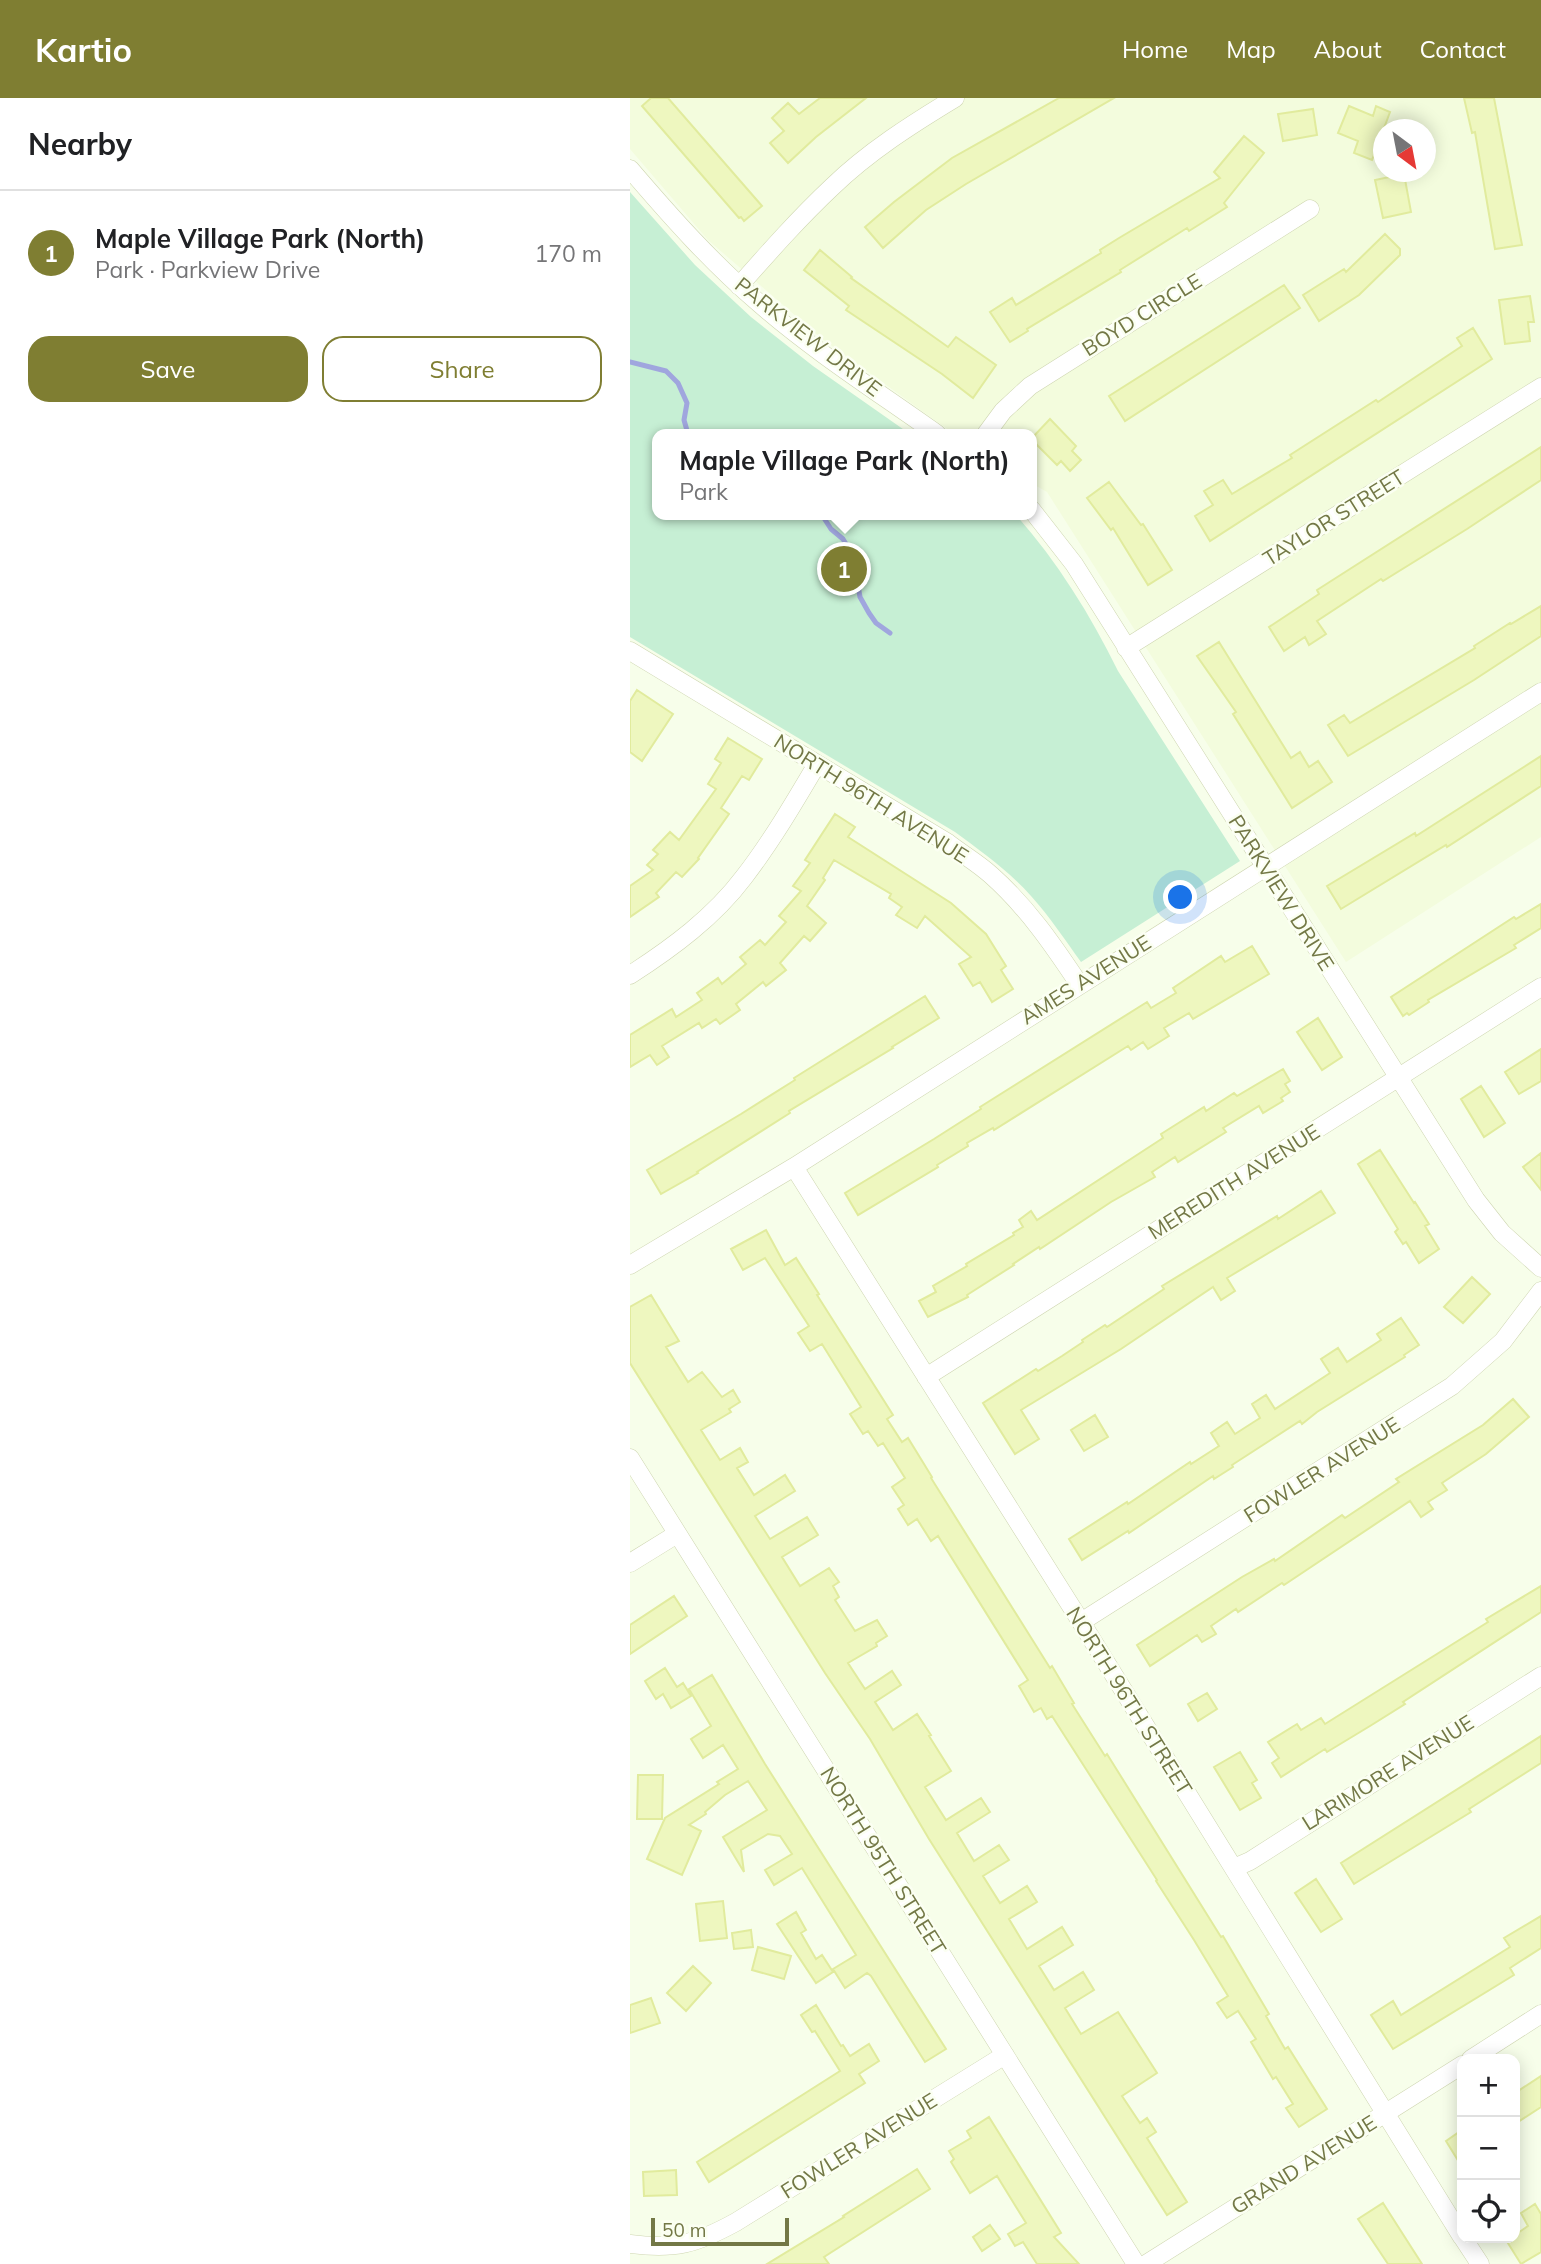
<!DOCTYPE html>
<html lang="en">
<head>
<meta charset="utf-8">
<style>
  body { margin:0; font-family:Mulish,sans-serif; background:#f6f6f6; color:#202124 }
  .controls { position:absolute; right:21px; bottom:21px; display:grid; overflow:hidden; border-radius:14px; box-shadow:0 4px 18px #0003 }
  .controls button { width:63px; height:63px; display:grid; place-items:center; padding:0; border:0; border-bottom:2px solid #e0e0e0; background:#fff; color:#202124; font:35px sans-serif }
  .compass { position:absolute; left:743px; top:21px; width:63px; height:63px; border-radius:50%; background:#fff; box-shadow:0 4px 18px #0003; rotate:148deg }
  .scale { position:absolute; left:21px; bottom:18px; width:138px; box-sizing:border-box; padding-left:7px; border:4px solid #737846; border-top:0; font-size:19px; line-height:24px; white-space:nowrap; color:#737846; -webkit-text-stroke:5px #fbfff2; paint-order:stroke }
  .you { position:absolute; left:551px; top:800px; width:24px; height:24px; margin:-18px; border:5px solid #fff; border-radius:50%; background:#1a73e8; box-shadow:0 0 0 10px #1a73e833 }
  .badge { display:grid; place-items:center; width:46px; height:46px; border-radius:50%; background:#7f7e32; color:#fff; font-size:23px; font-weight:700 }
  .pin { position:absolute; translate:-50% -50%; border:4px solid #fff; box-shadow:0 2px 7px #0006 }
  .popup { position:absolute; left:22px; top:331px; width:385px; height:91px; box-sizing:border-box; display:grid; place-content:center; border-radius:14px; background:#fff; filter:drop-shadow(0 2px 5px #0005); font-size:23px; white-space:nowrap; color:#757577 }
  .popup b { font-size:26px; color:#202124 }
  .popup::after { content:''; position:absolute; left:50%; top:100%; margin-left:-14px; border:14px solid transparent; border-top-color:#fff }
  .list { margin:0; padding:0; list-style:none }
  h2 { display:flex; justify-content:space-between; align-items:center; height:91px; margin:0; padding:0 28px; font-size:30px }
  h2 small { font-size:23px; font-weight:400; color:#757577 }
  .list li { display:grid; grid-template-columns:46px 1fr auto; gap:21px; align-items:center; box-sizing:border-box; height:126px; padding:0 28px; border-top:2px solid #e0e0e0 }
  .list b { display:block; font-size:26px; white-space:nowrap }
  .list p { margin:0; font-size:23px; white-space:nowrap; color:#757577 }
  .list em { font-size:23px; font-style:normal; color:#757577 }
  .actions { display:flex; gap:14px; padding:21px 28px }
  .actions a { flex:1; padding:16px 0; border:2px solid #7f7e32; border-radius:21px; text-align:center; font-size:24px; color:#7f7e32 }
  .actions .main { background:#7f7e32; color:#fff }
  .icon { flex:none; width:38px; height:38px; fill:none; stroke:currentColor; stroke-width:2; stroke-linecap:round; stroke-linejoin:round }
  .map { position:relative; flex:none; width:911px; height:2166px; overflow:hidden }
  header { display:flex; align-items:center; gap:42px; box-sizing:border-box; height:98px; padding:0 35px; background:#7f7e32; color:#fff }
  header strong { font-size:33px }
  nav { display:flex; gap:38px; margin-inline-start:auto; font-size:24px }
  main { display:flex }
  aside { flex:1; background:#fff }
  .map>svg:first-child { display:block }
  .residential { fill:#f3fcdd; fill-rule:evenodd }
  .green { fill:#c6efd4 }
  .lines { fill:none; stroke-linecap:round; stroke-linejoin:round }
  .stream { stroke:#a0a6de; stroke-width:5 }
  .building { fill:#eef7bf; stroke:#e1eb9d; stroke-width:2 }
  .street-casing { stroke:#ced5b0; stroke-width:19 }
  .street { stroke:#fff; stroke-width:18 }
  .labels { text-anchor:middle; stroke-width:5; stroke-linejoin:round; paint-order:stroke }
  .street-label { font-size:21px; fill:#737846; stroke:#fbfff2 }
</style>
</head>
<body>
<header>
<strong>Kartio</strong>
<nav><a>Home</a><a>Map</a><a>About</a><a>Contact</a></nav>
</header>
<main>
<aside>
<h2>Nearby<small></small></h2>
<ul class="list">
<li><span class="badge">1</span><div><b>Maple Village Park (North)</b><p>Park · Parkview Drive</p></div><em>170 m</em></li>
</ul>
<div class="actions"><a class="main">Save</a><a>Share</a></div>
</aside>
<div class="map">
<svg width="911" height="2166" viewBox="0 0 911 2166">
  <rect width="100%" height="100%" fill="#f7feea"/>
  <path class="residential" d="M0,0H911V739L716,864L417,394L401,385V336H324L191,240L78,142L0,51ZM754,32H796V74H754Z"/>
  <path class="green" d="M0,94L65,167L121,219L183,268L280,336H27V417H386C427,463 461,518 488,573L610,763L451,864C435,842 420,819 401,798C379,773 352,754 325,734L0,539Z"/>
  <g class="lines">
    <path class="stream" d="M0,264L36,273L48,285L57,305L54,322L58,336
      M192,417L201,431L213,441L223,458L230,499L239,515L246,525L260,535"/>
  </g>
  <path class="building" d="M21,0H38L132,108L114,123L111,119L109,120L12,8Z
    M190,0H236L186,39L158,65L140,45L154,33L142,20L158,5L169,16Z
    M429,0H484L336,86L296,112L253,150L235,129L264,104L322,60Z
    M834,0H864L892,147L865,151L845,34L842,35Z
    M719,8L743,18L746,8L760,14L742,62L724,55L728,43L708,35Z
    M683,11L687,37L653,43L648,16Z
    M614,38L634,55L594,105L597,109L559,133L557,130L490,172L491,174L397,231L398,233L380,244L360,214L382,200L386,207L471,155L470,152L489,140L590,80L584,74Z
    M774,76L781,114L753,120L745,82Z
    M755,136L770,151V157L729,197L689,223L673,197L714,171L716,174Z
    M190,152L222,179L221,180L318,249L326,239L366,267L343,300L312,276L216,212L219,208L174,172Z
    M654,187L670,210L495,323L479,298Z
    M900,198L904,224H898L900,243L875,246L869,202Z
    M843,230L862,261L580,443L565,418L583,407L574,393L593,382L602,396L662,360L660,357L746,302L748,304L832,248L827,240Z
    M420,321L446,348L442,353L451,362L440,373L431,363L427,367L401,341Z
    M911,349V382L837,431L753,483L751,481L687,523L696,536L679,547L675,539L654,553L639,529L689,496L687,492Z
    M479,384L511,427L513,426L542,472L518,487L483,430L481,432L457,400Z
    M911,508V538L844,582L718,658L698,627L714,617L720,625L845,550L844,548L880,525L881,526Z
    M589,544L661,660L670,654L679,669L688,663L702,684L662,710L603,616L606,614L567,558Z
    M7,592L43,616L12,663L0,654V603Z
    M98,640L132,661L119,682L112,678L91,710L99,716L68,760L69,761L52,779L46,774L26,795L29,799L0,819V788L23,772L17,767L28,756L23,752L40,734L49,742L86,691L78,686L91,665L85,661Z
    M911,658V688L817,749L816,747L711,811L697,788L785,735L786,738Z
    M205,716L225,729L218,739L321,805L356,836L376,868L371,872L383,891L362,904L350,884L343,888L329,866L341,859L295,818L287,830L266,817L272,809L259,800L261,796L204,762L193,780L195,782L177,808L196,825L180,843L174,838L150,865L156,872L136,888L133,884L106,906L110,912L90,926L86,921L72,930L69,925L32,948L39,959L27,967L20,957L0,969V937L42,911L46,919L72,902L67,895L88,880L92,886L116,866L110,859L130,842L135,847L156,824L149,818L171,793L163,788L180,765L175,762Z
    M911,806V830L884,847L886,850L798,902L799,904L779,917L777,915L773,918L761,899L884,819L886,821Z
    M622,848L639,876L563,921L559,915L534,930L539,938L518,951L513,944L501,952L498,948L364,1032L363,1030L337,1045L338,1048L307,1067L308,1069L228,1117L215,1095L304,1041L351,1011L350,1009L517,904L521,910L546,895L543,890L591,858L595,864Z
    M295,898L309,920L262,949L263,950L159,1013L160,1015L67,1074L68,1075L31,1096L17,1072L111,1016L165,982L164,980Z
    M688,920L712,959L692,972L667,934Z
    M911,951V983L889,996L875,974Z
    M653,971L660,983L655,986L660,994L651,1000L653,1003L633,1015L629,1008L593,1030L596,1034L548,1064L545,1059L522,1074L525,1079L481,1104L410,1151L409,1149L383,1166L384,1167L337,1197L338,1199L298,1219L289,1203L306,1194L303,1188L337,1168L336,1166L384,1137L383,1135L393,1129L389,1122L401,1113L407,1122L533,1040L531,1036L574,1009L576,1013L604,995L607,998Z
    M851,988L875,1025L854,1039L831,1001Z
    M750,1052L784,1105L785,1104L799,1126L795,1128L809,1151L789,1165L776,1144L773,1146L765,1134L768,1131L728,1066Z
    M911,1055V1092L893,1069Z
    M691,1093L705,1115L597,1180L605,1193L591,1202L583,1189L491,1251L391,1312L409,1341L385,1356L353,1305L406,1271L408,1273L432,1258L453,1244L452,1242L475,1227L477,1229L534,1191L532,1188L647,1118L648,1121Z
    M136,1132L155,1167L166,1160L189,1196L187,1197L263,1317L257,1321L272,1344L278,1340L302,1379L301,1380L420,1570L422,1568L444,1605L442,1606L475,1658L477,1656L591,1839L593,1838L639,1916L636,1918L655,1951L658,1949L697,2011L669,2029L656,2010L663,2006L646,1979L643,1981L621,1944L626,1941L608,1913L597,1920L587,1905L598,1898L564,1842L526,1783L527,1782L422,1618L417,1621L411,1610L404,1614L389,1588L398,1582L308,1438L301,1443L287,1421L278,1427L268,1411L274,1407L262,1389L275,1380L253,1345L248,1348L238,1333L233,1336L220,1316L231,1309L192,1246L180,1253L168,1235L179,1228L135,1160L113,1172L101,1151Z
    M842,1179L860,1196L833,1225L814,1209Z
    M21,1197L49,1243L36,1249L58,1284L72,1274L92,1299L103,1292L110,1304L99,1311L101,1314L71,1332L90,1362L110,1350L118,1364L107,1370L124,1397L155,1377L165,1393L125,1418L140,1441L177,1419L188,1437L152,1459L170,1488L199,1470L209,1484L203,1488L209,1499L205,1502L225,1533L247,1522L257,1538L246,1545L247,1548L218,1565L235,1591L262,1573L271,1587L245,1604L263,1632L287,1616L301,1637L299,1638L321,1673L295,1689L316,1722L351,1700L360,1714L327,1735L344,1763L369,1747L379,1762L353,1778L370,1805L397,1788L407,1804L379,1821L397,1851L432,1829L443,1847L409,1868L424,1892L453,1874L464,1892L435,1910L451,1936L488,1914L527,1975L492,1998L510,2025L517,2020L526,2034L517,2040L557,2104L537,2117L299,1741L240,1641L195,1575L0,1265V1209Z
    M771,1220L789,1247L774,1257L775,1259L687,1314L672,1326L670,1323L602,1367L603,1369L584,1381L583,1378L499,1435L498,1433L452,1462L439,1441L497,1404L498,1406L560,1364L561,1366L589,1348L581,1335L597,1324L605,1336L630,1320L622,1306L636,1297L645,1311L700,1275L691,1261L708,1250L717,1264L751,1242L747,1236Z
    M883,1301L899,1319L856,1356L812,1385L817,1392L798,1404L803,1411L791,1419L780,1403L654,1487L652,1485L608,1514L606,1511L581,1528L586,1536L572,1544L567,1537L520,1568L507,1547L612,1479L644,1461L645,1463L712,1417L715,1420L769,1384L766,1381L853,1327Z
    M465,1317L478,1339L454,1353L441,1332Z
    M911,1488V1514L773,1604L775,1606L740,1628L697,1654L695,1651L651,1679L642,1665L649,1660L638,1644L667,1626L671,1632L691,1620L695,1626L858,1524L856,1521Z
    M44,1498L57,1518L0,1556V1527Z
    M35,1570L47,1589L53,1585L61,1598L41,1610L33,1596L26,1601L15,1583Z
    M82,1577L135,1666L316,1951L295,1964L241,1878L237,1875L215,1890L203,1871L226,1857L172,1770L144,1787L135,1772L162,1756L150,1738L138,1736L111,1752L114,1774L93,1739L137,1712L118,1683L95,1697L75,1714L76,1716L59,1727L71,1733L52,1777L17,1761L35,1720L89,1686L87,1684L108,1671L93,1647L73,1660L61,1641L81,1628L59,1591Z
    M577,1595L587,1611L568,1623L558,1606Z
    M911,1638V1665L839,1711L841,1714L724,1786L711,1765Z
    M610,1654L627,1682L622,1685L631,1700L610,1712L584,1669Z
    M8,1677H33L32,1721H7Z
    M686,1781L712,1821L691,1834L665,1795Z
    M93,1803L97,1840L70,1843L66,1806Z
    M166,1814L176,1832L171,1835L186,1861L192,1857L203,1874L186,1885L147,1826Z
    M911,1818V1850L880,1870L884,1877L763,1951L741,1917L763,1903L771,1917L880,1849L874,1840Z
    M121,1832L123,1849L104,1851L102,1835Z
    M128,1849L161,1858L154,1881L122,1872Z
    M63,1868L81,1885L56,1913L37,1895Z
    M21,1900L30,1925L0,1935V1907Z
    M186,1907L211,1948L213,1947L220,1958L239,1946L249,1963L229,1976L235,1985L79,2084L67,2064L210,1973L185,1933L182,1934L171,1917Z
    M911,1978V2009L885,2026V1995Z
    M359,2019L431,2135L424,2139L449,2166H407L393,2144L385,2148L378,2136L396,2125L367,2078L340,2095L321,2064L324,2061L319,2053L341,2040L337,2033Z
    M832,2032V2069L816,2043Z
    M287,2071L300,2091L194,2159L199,2166H137L214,2119L213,2118Z
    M46,2072L47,2097L14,2098L13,2074Z
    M753,2105L792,2166H758L728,2121Z
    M905,2106L911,2116V2154L891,2166L876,2142L885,2140V2137L898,2128L891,2115Z
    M360,2127L370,2141L352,2153L343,2139Z"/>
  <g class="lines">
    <g class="street-casing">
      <path id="street" d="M0,71C41,119 82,165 130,206C185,254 248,294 307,336
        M109,188C139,154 169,120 202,89C238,54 282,26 325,0
        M356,336L373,313L400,288L680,111
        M401,411L444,466L846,1102L872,1135L911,1170
        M496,550L911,289
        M0,553L318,745C332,756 348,765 361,777C397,809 423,847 449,886
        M0,877C42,850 84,819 114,779C141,744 164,705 187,666
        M164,1069L451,1524L832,2139
        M0,1167L164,1069L911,594
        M296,1279L911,889
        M0,1360L506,2166
        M0,1465L47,1436
        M451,1524L822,1288L873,1243L911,1193
        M604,1770L620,1763L911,1578
        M841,1961L911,1916
        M833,2140L850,2166
        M0,2146C45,2152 66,2146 106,2124L375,1957
        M516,2166L832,1967"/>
    </g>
    <use href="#street" class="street"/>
  </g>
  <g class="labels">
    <g class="street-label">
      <text transform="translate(512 217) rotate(-32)" y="7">BOYD CIRCLE</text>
      <text transform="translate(178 239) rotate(38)" y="7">PARKVIEW DRIVE</text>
      <text transform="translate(704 420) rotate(-32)" y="7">TAYLOR STREET</text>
      <text transform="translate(241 701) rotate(32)" y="7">NORTH 96TH AVENUE</text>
      <text transform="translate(651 795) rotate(58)" y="7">PARKVIEW DRIVE</text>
      <text transform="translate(456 882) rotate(-32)" y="7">AMES AVENUE</text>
      <text transform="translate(604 1084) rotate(-32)" y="7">MEREDITH AVENUE</text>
      <text transform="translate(692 1372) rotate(-32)" y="7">FOWLER AVENUE</text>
      <text transform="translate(499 1603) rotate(58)" y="7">NORTH 96TH STREET</text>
      <text transform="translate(758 1675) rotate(-32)" y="7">LARIMORE AVENUE</text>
      <text transform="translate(253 1763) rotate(58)" y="7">NORTH 95TH STREET</text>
      <text transform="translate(229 2048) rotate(-32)" y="7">FOWLER AVENUE</text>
      <text transform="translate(674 2067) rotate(-32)" y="7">GRAND AVENUE</text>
    </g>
  </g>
</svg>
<div class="controls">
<button>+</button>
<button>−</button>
<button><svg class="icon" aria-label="locate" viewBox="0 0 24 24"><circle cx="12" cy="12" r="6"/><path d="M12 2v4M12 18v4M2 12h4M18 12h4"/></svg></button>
</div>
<svg class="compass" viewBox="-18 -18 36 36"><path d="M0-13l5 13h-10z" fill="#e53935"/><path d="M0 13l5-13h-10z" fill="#757577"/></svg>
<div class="scale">50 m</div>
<div class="you"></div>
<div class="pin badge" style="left:214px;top:471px">1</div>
<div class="popup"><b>Maple Village Park (North)</b>Park</div>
</div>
</main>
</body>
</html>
